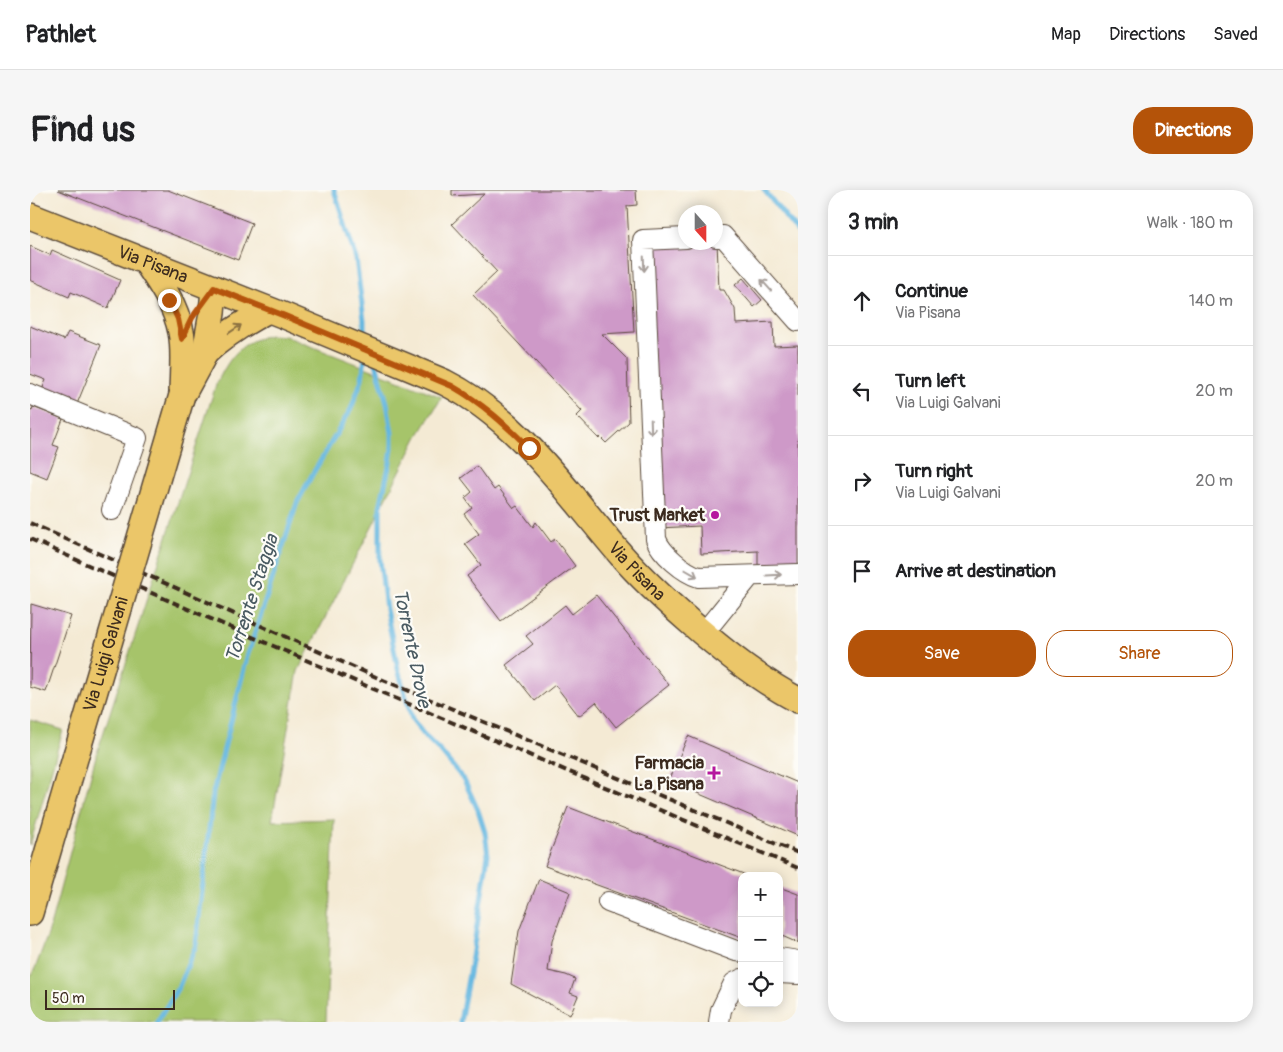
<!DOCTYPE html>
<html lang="en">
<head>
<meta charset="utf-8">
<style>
  body { margin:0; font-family:Pangolin,sans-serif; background:#f6f6f6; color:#202124 }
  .controls { position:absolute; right:15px; bottom:15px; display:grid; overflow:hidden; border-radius:10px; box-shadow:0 2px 12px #0003 }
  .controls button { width:45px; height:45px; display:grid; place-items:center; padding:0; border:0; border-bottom:1px solid #e0e0e0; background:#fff; color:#202124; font:25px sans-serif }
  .compass { position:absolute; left:648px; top:15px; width:45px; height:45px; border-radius:50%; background:#fff; box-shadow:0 2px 12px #0003; rotate:159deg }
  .scale { position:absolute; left:15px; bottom:12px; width:130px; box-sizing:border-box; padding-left:5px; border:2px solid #3b2a1e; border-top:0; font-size:14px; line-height:18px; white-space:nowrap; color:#3b2a1e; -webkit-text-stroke:4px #fdfcf7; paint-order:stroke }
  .stop { position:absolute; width:15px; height:15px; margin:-11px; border:4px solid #b45309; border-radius:50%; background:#fff }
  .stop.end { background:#b45309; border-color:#fff; box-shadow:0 1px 5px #0008 }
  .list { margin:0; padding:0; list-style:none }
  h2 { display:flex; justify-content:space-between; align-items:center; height:65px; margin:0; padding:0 20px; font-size:21px }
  h2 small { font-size:16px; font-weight:400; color:#757577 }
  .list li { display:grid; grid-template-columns:32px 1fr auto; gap:15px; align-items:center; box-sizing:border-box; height:90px; padding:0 20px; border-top:1px solid #e0e0e0 }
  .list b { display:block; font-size:19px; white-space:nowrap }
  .list p { margin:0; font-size:16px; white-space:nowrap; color:#757577 }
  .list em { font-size:16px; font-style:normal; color:#757577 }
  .actions { display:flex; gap:10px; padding:15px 20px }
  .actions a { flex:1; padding:11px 0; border:1px solid #b45309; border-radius:20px; text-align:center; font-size:18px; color:#b45309 }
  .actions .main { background:#b45309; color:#fff }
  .icon { flex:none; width:28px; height:28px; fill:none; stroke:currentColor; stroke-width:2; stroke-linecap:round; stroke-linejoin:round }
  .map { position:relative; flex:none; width:768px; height:832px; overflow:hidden; border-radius:20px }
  header { display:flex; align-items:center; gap:30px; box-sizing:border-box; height:70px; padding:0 25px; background:#fff; border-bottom:1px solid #e0e0e0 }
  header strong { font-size:24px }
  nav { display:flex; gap:28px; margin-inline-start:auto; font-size:18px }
  .intro { display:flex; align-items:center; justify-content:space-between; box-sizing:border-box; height:120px; padding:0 30px }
  h1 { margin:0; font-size:35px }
  .button { padding:12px 22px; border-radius:20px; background:#b45309; color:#fff; font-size:18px; font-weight:700 }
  main { display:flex; gap:30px; padding:0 30px }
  aside { flex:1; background:#fff; border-radius:20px; box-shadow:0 2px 12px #0003 }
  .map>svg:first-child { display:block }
  .green { fill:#a6c46b; stroke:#707744 }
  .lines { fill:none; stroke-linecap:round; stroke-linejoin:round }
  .stream { stroke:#65b7e0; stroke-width:5 }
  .building { fill:#ce99c8 }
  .minor-casing { stroke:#574739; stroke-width:22 }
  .major-casing { stroke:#574739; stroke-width:28 }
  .minor { stroke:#fff; stroke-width:20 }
  .major { stroke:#ebc669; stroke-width:25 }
  .rail { stroke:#3b2a1e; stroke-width:4; stroke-dasharray:8 4; stroke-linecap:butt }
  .major-bridge-casing { stroke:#574739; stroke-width:28; stroke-linecap:butt }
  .major-bridge { stroke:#ebc669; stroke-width:25 }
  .oneway { stroke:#a79f9a }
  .oneway2 { stroke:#8a7040 }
  .route { stroke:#b45309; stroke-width:6 }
  .poi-dot { fill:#b5179e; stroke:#fdfcf7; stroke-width:2 }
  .labels { text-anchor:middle; stroke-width:4.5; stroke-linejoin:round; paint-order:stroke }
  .street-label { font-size:18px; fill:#3b2a1e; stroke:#fdfcf7 }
  .poi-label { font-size:18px; font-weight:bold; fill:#3b2a1e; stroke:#fdfcf7; text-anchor:end }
  .water-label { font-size:19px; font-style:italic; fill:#4a5b62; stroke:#fdfcf7 }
</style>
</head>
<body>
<header>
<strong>Pathlet</strong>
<nav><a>Map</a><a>Directions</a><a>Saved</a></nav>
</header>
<div class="intro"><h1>Find us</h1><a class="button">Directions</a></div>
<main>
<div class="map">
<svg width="768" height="832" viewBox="0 0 768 832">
  <rect width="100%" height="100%" fill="#fdfcf7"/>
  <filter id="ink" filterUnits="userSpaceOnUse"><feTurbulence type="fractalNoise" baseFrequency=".02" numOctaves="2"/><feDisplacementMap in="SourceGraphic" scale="10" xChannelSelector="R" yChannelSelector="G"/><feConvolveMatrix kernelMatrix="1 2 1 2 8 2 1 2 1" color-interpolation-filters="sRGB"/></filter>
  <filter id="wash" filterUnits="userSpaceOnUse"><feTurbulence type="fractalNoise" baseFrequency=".0096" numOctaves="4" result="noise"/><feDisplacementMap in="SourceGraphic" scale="20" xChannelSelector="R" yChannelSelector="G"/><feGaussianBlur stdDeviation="1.12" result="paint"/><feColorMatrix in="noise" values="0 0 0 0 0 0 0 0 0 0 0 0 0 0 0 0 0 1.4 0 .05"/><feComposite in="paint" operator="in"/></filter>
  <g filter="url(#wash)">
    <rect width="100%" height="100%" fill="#f4ead4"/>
    <path class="green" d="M241,145L255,146L265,150L412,207L387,248L268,481L242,631L304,629L296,832H0V788L6,776L18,744L66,566L186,195C199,168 210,151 241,145Z
      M0,530L33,540L0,655Z"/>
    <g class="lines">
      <path class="stream" d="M304,0L326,69L334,130V151
        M734,0L768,43
        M346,173L357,213L362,243V258L360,272L350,317V370L356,419L368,479L382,529L394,545L412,563L434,590L448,620L455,642L458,665L442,767L430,832
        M127,832L149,796L166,755L183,603L217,467L267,313L282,285L321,219L332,189L335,167"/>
    </g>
    <g id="blocks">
      <path class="building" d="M28,0H138L222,33L208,70Z
        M422,0H606L607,15L597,16L604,142L572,144L597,169L599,232L576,253L570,247L569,249L547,226L552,221L443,105L467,82L422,34L454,4L422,6Z
        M687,52L689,100H694L705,119L706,134L743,132L744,156L768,155V375L728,377V361L671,364L670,336L628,338L617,53Z
        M0,56L20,65L22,60L90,90L78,118L41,102L39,107L0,90Z
        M713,88L732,110L724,117L705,95Z
        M0,136L34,150L38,142L71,155L47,214L12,200L16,190L0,184Z
        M3,217L33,229L23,255L29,257L17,288L0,281V219L2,220Z
        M447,276L464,300L468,297L484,318L487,316L503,337L506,332L521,352L525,349L545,376L471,431L437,386L451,375L435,354L449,344L434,324L442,318L435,308L442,302L431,288Z
        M566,405L639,495L586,537L566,512L549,526L525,495L505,511L476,475L503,454L496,446L535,415L542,424Z
        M1,414L41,426L16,502L0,497Z
        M658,546L768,593V646L639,591Z
        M538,617L719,686H712V748L515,676Z
        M509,689L540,702L522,751L518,781L536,785L545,789L540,803L548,806L540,825L481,794L489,741Z
        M749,697L768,704V753L752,746L749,752Z"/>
    </g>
  </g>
  <g filter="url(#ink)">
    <use href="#blocks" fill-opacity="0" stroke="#574739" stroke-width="1"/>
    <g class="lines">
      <g class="minor-casing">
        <path id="minor" d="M686,47L693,46L768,131
          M656,48L613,50L626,349C631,363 654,383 669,387L768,384
          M0,204L107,248L82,320
          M673,444L720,386
          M578,712L706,761L712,762
          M749,768L768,771
          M749,783L768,784
          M689,832L691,820L704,793L712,789"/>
      </g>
      <g class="major-casing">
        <g id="major">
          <path id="s1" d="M0,26L255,126L414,192C489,229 538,304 592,366C613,390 636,411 660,432C693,461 729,490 768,510"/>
          <path d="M116,72C131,94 146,116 151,142C155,160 152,187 152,205"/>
          <path d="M175,163C194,145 215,132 238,120"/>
          <path d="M154,202L175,163L182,123L184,98"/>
          <path d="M0,723L46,565"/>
        </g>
      </g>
      <use href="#minor" class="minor"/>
      <use href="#major" class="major"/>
      <path class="rail" d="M0,333L346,487L768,663
        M0,349C254,463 511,570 768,678"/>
      <g class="major-bridge-casing">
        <g id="major-bridge">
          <path id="s2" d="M46,565L152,205"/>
        </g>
      </g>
      <use href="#major-bridge" class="major-bridge"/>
    </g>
    <defs><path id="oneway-shaft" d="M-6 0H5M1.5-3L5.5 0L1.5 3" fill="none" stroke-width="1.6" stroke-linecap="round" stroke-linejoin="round" transform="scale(1.25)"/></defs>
    <g class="oneway">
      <use href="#oneway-shaft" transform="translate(614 74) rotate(88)"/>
      <use href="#oneway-shaft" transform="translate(736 95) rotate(-132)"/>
      <use href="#oneway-shaft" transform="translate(621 237) rotate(88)"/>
      <use href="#oneway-shaft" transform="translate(661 383) rotate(30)"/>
      <use href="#oneway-shaft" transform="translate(744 385) rotate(-3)"/>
    </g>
    <use class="oneway2" href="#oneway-shaft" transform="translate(205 139) rotate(-34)"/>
  </g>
  <g class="lines" filter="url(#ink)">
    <path class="route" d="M139,110L148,129L152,149L162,128L184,98L255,126L422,196C453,214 474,233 499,258"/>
  </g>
  <g class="poi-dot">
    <circle cx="685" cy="325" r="5"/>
    <path d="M681.5 575.5h5v5h5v5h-5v5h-5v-5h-5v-5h5z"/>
  </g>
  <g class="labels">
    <g class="street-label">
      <text dy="6" stroke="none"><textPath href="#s1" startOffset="132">Via Pisana</textPath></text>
      <text dy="6" stroke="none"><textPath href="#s1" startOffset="718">Via Pisana</textPath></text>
      <text dy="6" stroke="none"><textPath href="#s2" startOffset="105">Via Luigi Galvani</textPath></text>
    </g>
    <g class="poi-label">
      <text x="675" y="331">Trust Market</text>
      <text x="674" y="579">Farmacia<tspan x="674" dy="21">La Pisana</tspan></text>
    </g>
    <g class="water-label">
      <text transform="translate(221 408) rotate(-72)" y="7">Torrente Staggia</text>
      <text transform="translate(383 458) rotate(78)" y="7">Torrente Drove</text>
    </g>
  </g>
</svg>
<div class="controls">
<button>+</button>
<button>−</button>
<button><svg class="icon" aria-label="locate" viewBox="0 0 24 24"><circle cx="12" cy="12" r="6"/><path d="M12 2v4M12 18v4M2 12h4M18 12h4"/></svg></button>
</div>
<svg class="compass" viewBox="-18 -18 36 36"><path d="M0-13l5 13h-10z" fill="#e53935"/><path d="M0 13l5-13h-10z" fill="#757577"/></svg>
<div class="scale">50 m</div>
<div class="stop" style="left:499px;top:258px"></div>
<div class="stop end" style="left:139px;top:110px"></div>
</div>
<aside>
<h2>3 min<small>Walk · 180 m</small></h2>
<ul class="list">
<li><svg class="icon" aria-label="ahead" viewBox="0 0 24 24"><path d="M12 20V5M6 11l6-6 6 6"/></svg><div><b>Continue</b><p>Via Pisana</p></div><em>140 m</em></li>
<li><svg class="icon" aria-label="left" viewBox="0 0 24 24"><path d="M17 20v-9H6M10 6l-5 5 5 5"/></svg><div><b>Turn left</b><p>Via Luigi Galvani</p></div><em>20 m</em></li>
<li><svg class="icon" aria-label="right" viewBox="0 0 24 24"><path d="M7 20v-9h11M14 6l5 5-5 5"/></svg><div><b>Turn right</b><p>Via Luigi Galvani</p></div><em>20 m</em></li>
<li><svg class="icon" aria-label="arrive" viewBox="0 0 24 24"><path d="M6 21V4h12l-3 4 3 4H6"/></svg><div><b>Arrive at destination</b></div></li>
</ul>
<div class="actions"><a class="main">Save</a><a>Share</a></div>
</aside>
</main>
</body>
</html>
